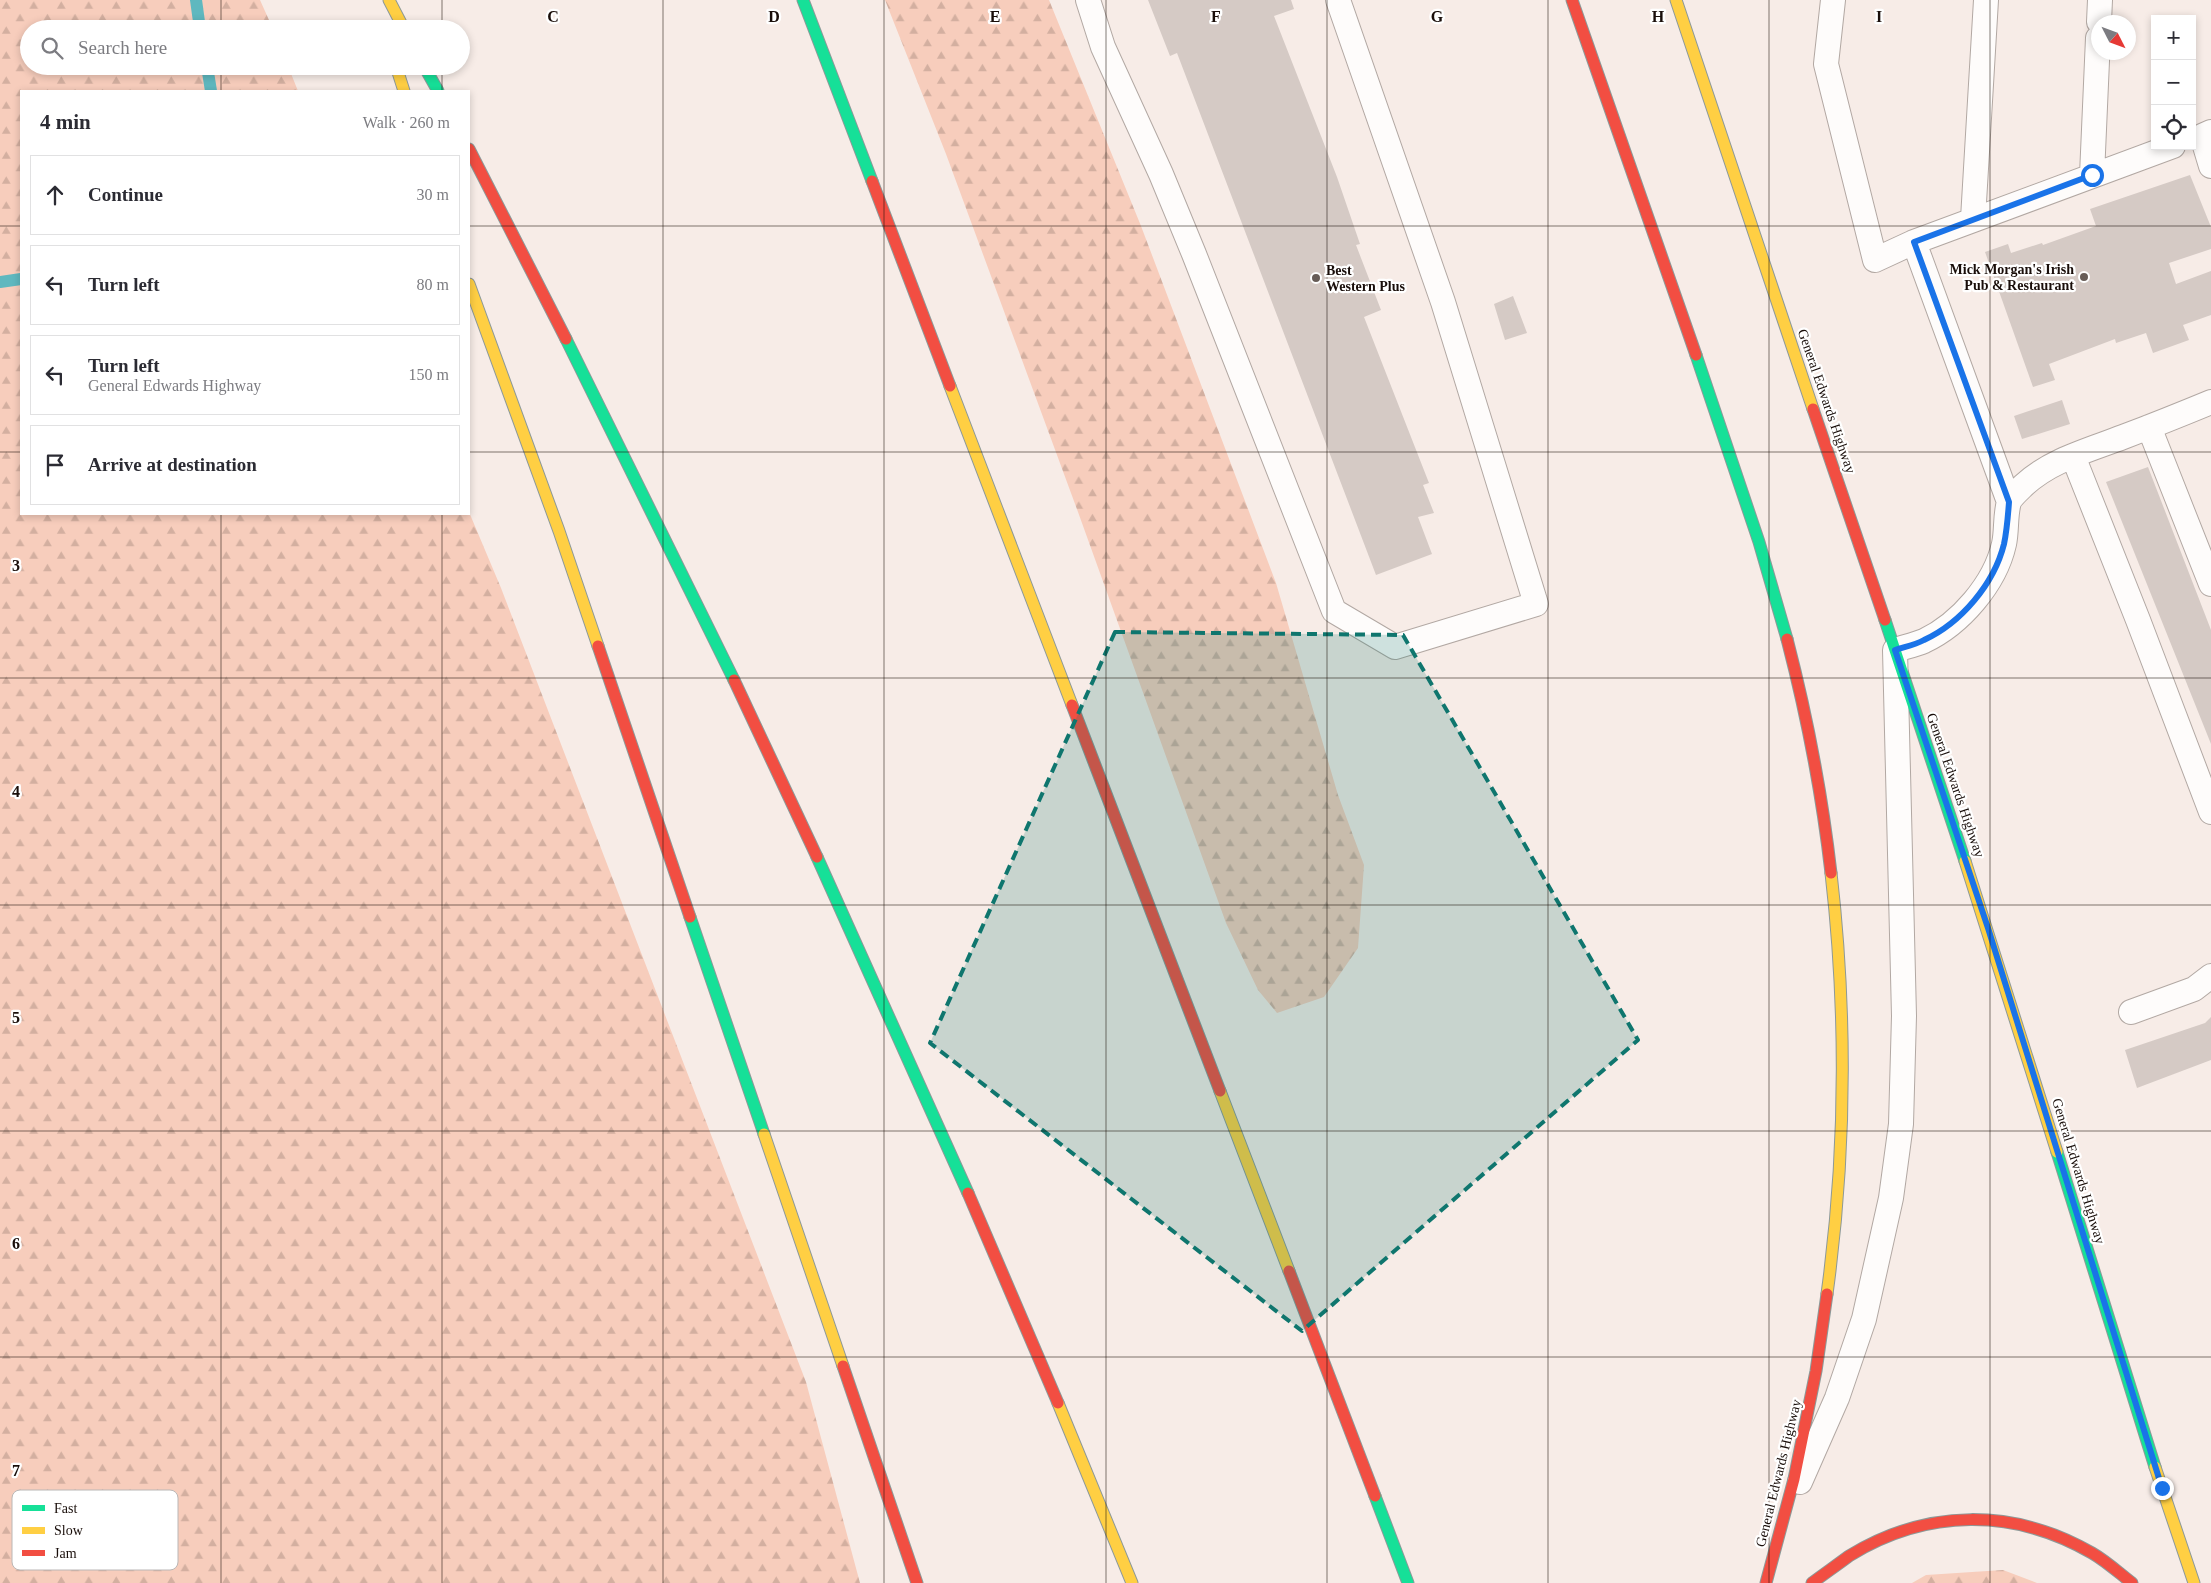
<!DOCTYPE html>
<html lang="en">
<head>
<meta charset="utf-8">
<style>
  body { margin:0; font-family:Georgia,serif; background:#f7f7f7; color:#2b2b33 }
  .controls { position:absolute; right:15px; top:15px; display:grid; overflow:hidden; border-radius:0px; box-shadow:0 2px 8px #0003 }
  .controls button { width:45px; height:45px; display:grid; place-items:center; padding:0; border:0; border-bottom:1px solid #e1e1e2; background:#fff; color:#2b2b33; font:25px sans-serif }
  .compass { position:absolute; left:2091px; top:15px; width:45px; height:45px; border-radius:50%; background:#fff; box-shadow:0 2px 8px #0003; rotate:132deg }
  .stop { position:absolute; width:15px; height:15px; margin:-11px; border:4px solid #1a73e8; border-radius:50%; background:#fff }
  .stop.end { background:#1a73e8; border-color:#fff; box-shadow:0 1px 5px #0008 }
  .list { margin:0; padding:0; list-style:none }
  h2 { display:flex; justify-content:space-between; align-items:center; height:65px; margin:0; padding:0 20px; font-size:21px }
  h2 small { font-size:16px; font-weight:400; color:#7c7c81 }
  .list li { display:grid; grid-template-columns:32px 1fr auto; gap:15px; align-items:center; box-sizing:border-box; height:80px; margin:0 10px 10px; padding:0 10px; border:1px solid #e1e1e2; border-radius:0px }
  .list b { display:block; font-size:19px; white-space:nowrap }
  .list p { margin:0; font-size:16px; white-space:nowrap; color:#7c7c81 }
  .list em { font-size:16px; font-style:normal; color:#7c7c81 }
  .icon { flex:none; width:28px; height:28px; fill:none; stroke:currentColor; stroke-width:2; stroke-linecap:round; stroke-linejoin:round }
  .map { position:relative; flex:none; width:2211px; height:1583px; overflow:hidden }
  .search { position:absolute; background:#fff; box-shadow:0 2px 8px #0003; left:20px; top:20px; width:450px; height:55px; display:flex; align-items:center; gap:12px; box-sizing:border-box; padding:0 18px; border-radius:28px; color:#7c7c81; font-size:19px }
  .panel { position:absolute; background:#fff; box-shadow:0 2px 8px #0003; left:20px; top:90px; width:450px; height:425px; border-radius:0px }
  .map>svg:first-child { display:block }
  .forest { fill:url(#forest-firs) }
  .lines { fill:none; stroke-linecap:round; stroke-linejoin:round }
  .stream { stroke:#5fb8bf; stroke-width:12 }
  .building { fill:#d5cac5 }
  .lane-casing { stroke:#b2a8a3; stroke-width:26 }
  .fast-casing { stroke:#8d9998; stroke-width:13 }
  .slow-casing { stroke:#8d9998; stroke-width:13 }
  .jam-casing { stroke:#8d9998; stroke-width:13 }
  .lane { stroke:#fefcfb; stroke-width:24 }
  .fast { stroke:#16e098; stroke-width:11 }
  .slow { stroke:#ffcf43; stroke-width:11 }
  .jam { stroke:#f24e42; stroke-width:11 }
  .route { stroke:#1a73e8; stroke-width:6 }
  .marked { fill:#0f766e; fill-opacity:0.2; stroke:#0f766e; stroke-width:4; stroke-dasharray:10 6; stroke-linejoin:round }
  .grid { fill:none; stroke:#190e0a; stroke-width:1; stroke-opacity:0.55 }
  .poi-dot { fill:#675c57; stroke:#fff; stroke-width:2 }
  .labels { text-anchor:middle; stroke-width:4.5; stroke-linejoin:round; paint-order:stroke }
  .poi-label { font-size:14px; font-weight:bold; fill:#190e0a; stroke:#fff; text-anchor:end }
  .street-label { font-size:14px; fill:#190e0a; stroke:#fff }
  .key { fill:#fff; stroke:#bab7b6; stroke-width:1 }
  .key-label { font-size:14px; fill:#190e0a }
  .grid-label { font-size:16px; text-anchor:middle; font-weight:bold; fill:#190e0a; stroke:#fff; stroke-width:4.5; stroke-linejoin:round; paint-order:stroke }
</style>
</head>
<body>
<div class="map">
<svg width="2211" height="1583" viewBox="0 0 2211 1583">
  <defs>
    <pattern id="forest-firs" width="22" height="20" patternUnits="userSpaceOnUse" patternTransform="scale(1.25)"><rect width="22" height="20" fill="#f7cdbc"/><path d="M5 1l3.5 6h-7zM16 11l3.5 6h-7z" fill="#d3afa0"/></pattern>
  </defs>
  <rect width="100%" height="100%" fill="#f7ece7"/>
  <path class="forest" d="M0,0H260L273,29H29V66H288L298,91H21V514H469V512L501,588L806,1382L860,1583H0Z
    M885,0H1049L1141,226L1276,583L1338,795L1364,865L1358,948L1324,997L1277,1013L1258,990L1226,923L1078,512L946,154Z
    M2003,1570L2037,1583H1912L1926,1575Z"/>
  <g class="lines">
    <path class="stream" d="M196,0L200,29
      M207,66L211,91
      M0,282L21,279"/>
  </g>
  <path class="building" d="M1148,0H1291L1294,9L1274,16L1337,177L1360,244L1356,245L1381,310L1364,317L1429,483L1423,485L1434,513L1418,517L1432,554L1376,575L1177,53L1170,56Z
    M2190,175L2211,227V249L2169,263L2176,284L2211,271V315L2183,325L2189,340L2153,353L2146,333L2116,343L2115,339L2049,364L2055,380L2033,387L1985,252L2008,244L2011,253L2042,243L2043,245L2096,226L2090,209Z
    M1513,296L1527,333L1505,340L1494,304Z
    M2062,400L2070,424L2022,439L2014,416Z
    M2148,467L2211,630V744L2106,482Z
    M2211,1017V1060L2137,1088L2125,1050L2205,1023Z"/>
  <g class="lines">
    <g class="lane-casing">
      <path id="lane" d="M1088,0L1103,47L1161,174L1194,254L1334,611L1395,647L1536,604L1443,302L1338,0
        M1833,0L1826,64L1875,260L1914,242
        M2099,22L2100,0
        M2211,132L2202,136L2211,166
        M2092,175L2098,38
        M1973,219L1986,0
        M2149,427L2211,584
        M2073,456L2138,620L2211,812
        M2009,502L1914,242L2173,146
        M2131,1012L2194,989L2211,976
        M1800,1482L1837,1398L1864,1319L1891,1198L1901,1124L1904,1016L1895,650C1904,647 1915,645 1924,641C1960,624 1995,584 2004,544C2007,531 2005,515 2009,502C2011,497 2020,489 2024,485C2051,460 2089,450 2123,437C2152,426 2182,414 2211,402"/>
    </g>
    <g class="fast-casing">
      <path id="fast" d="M803,0L872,181
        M424,66L438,91
        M566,339L734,680
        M1696,355L1759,542L1787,639
        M1885,620L1965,861
        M817,857L968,1193
        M690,917L764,1134
        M2057,1152L2155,1467
        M1375,1496L1408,1583"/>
    </g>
    <g class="slow-casing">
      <path id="slow" d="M389,0L404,29
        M1676,0L1813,409
        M396,66L404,91
        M469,284L559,531L598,646
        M950,386L1072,705
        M1965,861L2057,1152
        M1220,1091L1289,1271
        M764,1134L843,1366
        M1827,1294C1846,1155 1847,1012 1831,873
        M1058,1403L1132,1583
        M2155,1467L2194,1583"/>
    </g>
    <g class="jam-casing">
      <path id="jam" d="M1572,0L1696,355
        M469,149L566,339
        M872,181L950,386
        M1813,409L1885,620
        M1787,639C1807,716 1822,794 1831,873
        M598,646L690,917
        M734,680L817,857
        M1072,705L1220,1091
        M968,1193L1058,1403
        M1289,1271L1375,1496
        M843,1366L917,1583
        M1766,1583L1794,1479L1816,1371L1827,1294
        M1812,1583C1824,1574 1837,1565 1849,1556C1927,1508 2014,1508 2092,1553C2106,1561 2119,1573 2132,1583"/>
    </g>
    <use href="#lane" class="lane"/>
    <use href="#fast" class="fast"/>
    <use href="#slow" class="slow"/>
    <use href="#jam" class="jam"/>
  </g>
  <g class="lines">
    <path class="route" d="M2092,175L1914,242L2009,502C2008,516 2007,530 2004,544C1994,584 1961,623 1924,640C1915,645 1904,647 1895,650L1988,928L2162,1488"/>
  </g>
  <path class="marked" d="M1115,632L1403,635L1638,1040L1302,1331L930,1043Z"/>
  <path class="grid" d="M221,0V29M442,0V29M663,0V1583M884,0V1583M1106,0V1583M1327,0V1583M1548,0V1583M1769,0V1583M1990,0V1583M221,66V91M442,66V91M0,226H21M469,226H2211M0,452H21M469,452H2211M221,514V1583M442,514V1583M0,678H2211M0,905H2211M0,1131H2211M0,1357H2211"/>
  <g class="poi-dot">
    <circle cx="2084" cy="277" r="5"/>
    <circle cx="1316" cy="278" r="5"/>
  </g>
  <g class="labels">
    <g class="poi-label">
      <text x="2074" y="274">Mick Morgan's Irish<tspan x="2074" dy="16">Pub &amp; Restaurant</tspan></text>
      <text x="1326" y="275" text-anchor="start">Best<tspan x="1326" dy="16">Western Plus</tspan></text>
    </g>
    <g class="street-label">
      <text transform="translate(1827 401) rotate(71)" y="5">General Edwards Highway</text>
      <text transform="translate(1956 785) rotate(71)" y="5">General Edwards Highway</text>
      <text transform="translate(2079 1171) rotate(73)" y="5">General Edwards Highway</text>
      <text transform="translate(1778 1473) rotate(-76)" y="5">General Edwards Highway</text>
    </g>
  </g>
  <rect x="12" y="1490" width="166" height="80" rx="8" class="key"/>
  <rect x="22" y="1505" width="23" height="6" fill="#16e098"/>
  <rect x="22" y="1527" width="23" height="7" fill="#ffcf43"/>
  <rect x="22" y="1550" width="23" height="6" fill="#f24e42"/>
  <g class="key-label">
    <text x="54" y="1513">Fast</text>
    <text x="54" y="1535">Slow</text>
    <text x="54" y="1558">Jam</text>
  </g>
  <g class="grid-label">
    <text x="553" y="22">C</text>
    <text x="774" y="22">D</text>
    <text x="995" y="22">E</text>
    <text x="1216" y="22">F</text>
    <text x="1437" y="22">G</text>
    <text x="1658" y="22">H</text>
    <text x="1879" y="22">I</text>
    <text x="16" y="571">3</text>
    <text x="16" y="797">4</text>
    <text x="16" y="1023">5</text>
    <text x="16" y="1249">6</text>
    <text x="16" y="1476">7</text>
  </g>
</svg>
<div class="controls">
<button>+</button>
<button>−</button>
<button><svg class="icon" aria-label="locate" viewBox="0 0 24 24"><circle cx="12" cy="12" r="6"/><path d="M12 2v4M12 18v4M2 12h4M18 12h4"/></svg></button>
</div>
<svg class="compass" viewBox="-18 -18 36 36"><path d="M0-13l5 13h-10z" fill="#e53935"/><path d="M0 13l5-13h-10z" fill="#7c7c81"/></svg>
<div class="stop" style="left:2092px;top:175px"></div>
<div class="stop end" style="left:2162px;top:1488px"></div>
<div class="search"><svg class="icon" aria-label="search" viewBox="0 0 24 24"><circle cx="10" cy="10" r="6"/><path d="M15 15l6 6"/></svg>Search here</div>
<section class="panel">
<h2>4 min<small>Walk · 260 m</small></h2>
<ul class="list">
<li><svg class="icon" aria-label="ahead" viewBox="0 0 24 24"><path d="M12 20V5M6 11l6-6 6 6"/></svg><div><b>Continue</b></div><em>30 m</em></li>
<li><svg class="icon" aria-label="left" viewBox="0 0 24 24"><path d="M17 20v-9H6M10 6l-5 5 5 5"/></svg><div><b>Turn left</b></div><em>80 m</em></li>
<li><svg class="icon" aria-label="left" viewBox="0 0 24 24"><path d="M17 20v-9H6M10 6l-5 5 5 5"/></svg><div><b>Turn left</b><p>General Edwards Highway</p></div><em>150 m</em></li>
<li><svg class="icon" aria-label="arrive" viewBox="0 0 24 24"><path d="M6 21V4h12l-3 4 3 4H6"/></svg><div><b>Arrive at destination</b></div></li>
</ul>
</section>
</div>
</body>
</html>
